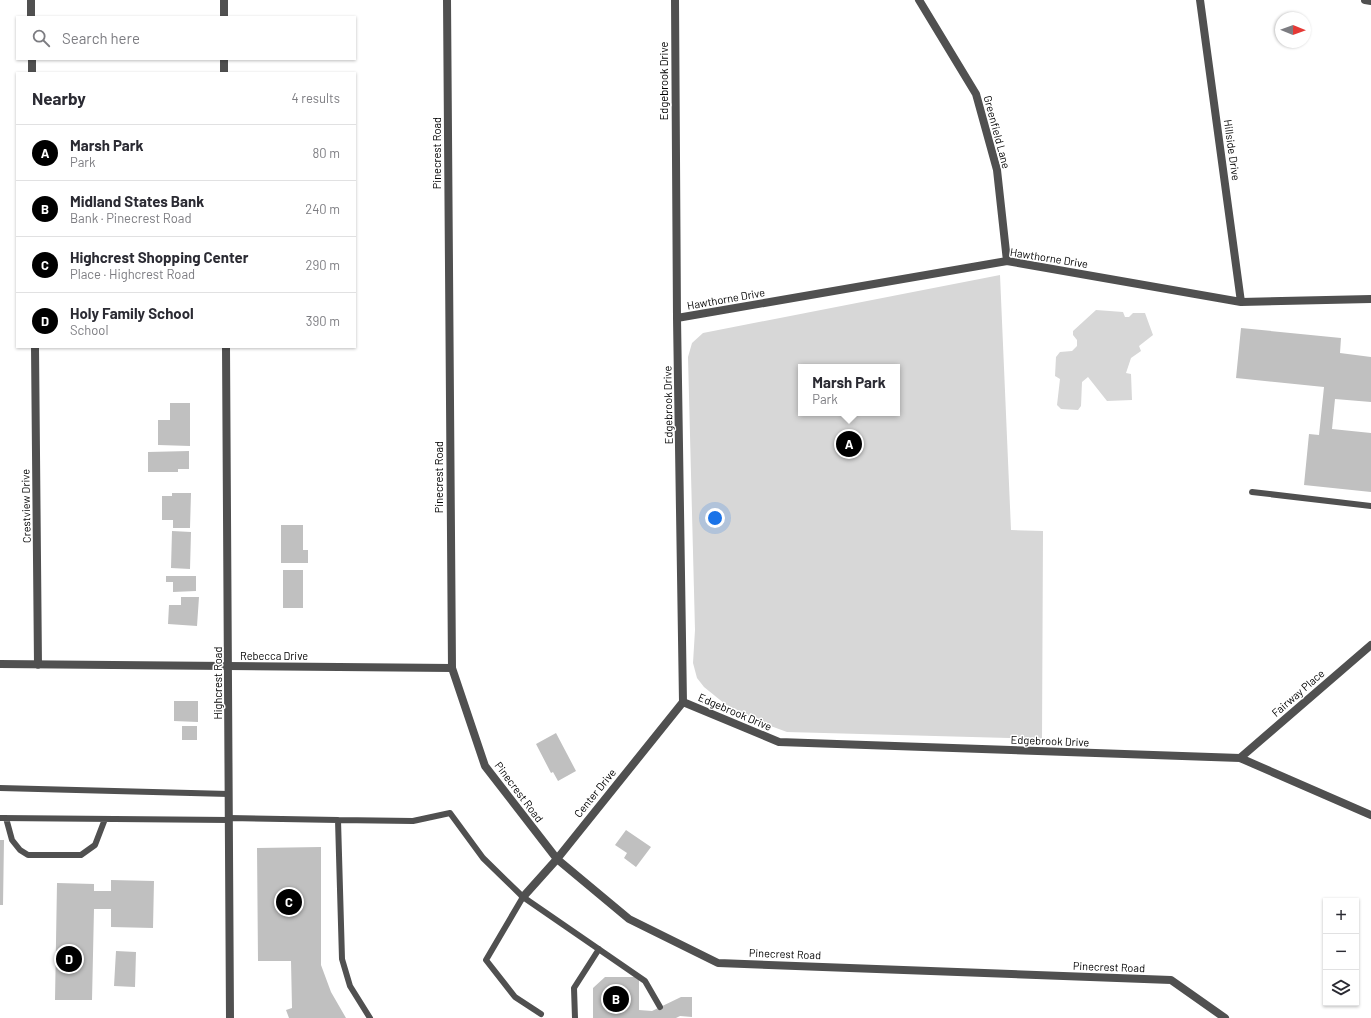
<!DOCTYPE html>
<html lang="en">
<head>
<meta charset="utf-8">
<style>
  body { margin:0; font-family:Barlow,sans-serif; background:#f7f7f7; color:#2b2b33 }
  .controls { position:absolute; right:12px; bottom:12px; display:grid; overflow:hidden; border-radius:0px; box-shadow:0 1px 3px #0004 }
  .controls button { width:36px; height:36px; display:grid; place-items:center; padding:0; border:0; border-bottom:1px solid #e1e1e2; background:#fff; color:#2b2b33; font:20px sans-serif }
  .compass { position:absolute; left:1275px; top:12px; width:36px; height:36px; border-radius:50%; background:#fff; box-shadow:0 1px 3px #0004; rotate:91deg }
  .you { position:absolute; left:715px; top:518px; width:14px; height:14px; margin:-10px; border:3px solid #fff; border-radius:50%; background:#1a73e8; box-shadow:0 0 0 6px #1a73e833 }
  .badge { display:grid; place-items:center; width:26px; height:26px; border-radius:50%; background:#000; color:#fff; font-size:13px; font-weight:700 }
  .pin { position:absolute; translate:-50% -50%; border:2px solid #fff; box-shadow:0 1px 4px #0006 }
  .popup { position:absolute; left:798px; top:364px; width:102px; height:52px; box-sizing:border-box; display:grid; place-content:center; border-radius:0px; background:#fff; filter:drop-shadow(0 1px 3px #0005); font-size:13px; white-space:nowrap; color:#7c7c81 }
  .popup b { font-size:15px; color:#2b2b33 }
  .popup::after { content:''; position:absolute; left:50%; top:100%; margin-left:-8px; border:8px solid transparent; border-top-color:#fff }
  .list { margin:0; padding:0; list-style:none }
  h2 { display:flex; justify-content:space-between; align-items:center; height:52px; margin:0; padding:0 16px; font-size:17px }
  h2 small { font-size:13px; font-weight:400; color:#7c7c81 }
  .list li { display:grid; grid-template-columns:26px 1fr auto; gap:12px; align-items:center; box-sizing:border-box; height:56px; padding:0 16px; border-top:1px solid #e1e1e2 }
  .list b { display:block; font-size:15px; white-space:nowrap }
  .list p { margin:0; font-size:13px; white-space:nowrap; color:#7c7c81 }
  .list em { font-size:13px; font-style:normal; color:#7c7c81 }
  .icon { flex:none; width:22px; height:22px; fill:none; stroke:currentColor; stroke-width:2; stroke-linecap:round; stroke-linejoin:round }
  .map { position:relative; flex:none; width:1371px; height:1018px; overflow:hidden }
  .search { position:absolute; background:#fff; box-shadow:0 1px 3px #0004; left:16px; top:16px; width:340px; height:44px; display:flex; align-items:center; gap:10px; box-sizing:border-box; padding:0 14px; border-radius:0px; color:#7c7c81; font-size:15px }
  .panel { position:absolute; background:#fff; box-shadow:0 1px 3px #0004; left:16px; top:72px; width:340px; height:276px; border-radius:0px }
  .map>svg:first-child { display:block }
  .green { fill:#d7d7d7; fill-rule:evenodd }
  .building { fill:#c0c0c0 }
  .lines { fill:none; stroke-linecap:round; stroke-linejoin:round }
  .service { stroke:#505050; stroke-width:6 }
  .minor { stroke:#505050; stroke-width:8 }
  .tertiary { stroke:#505050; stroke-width:8 }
  .labels { text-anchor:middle; stroke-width:3; stroke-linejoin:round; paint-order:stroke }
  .street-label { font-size:11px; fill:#000; stroke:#fff }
</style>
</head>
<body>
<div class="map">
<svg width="1371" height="1018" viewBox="0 0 1371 1018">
  <rect width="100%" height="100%" fill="#fff"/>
  <path class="green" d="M1000,275L1011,530L1043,531L1042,739L787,732L768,725L725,704L704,687L697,678L693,663L695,630L688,357L692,343L703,333ZM801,367H897V413H801Z
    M1096,310L1123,312L1125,317H1129L1133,313H1145L1153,335L1139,346L1141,351L1131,358L1126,373L1131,374L1132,400L1107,401L1088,377L1082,382L1081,406L1078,410L1061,409L1057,405L1060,379L1055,376L1056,357L1060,352L1072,351L1077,346V340L1073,335V331Z"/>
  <path class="building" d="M1241,328L1341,338L1340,353L1371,357V402L1335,399L1332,429L1371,433V492L1304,485L1309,434L1319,435L1324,387L1236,378Z
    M170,403H190V446L158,445V420H170Z
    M189,451V469H178V472H148V452Z
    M172,493H191L190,528H173V520H162V496H172Z
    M281,525H303V550H308V563H281Z
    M172,531L191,532L190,569L171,568Z
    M283,570H303V608H283Z
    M166,576H196V591L173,592V582H166Z
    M181,597H199L197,626L168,624L169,605H181Z
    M174,701H198V722L174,721Z
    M182,726H197V740H182Z
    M556,733L576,771L558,781L553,772L551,773L536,744Z
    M626,830L651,847L636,867L624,858L627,853L615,845Z
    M0,840H4L3,905H0Z
    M321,847V965L331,992L346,1018H289L286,1010L292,1008L291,961H258L257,848Z
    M111,880L154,881L153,928L111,927V909H94L92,1000H55L57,883L94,884V891H111Z
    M116,951L136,952L135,987L114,986Z
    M605,977H639V1010L652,1011L681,997H692V1017L680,1016L676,1018H593V988Z"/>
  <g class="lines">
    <path class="service" d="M1252,492L1371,506
      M0,788L229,794
      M0,818L229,820
      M6,818L12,840L20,850L28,855H81L95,845L105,819
      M229,818L338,820L342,959L350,986L370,1018
      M338,820L413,821L450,813L483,858L523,897L645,981L660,1007
      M523,897L486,960L515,997L541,1014
      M575,1018L574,988L599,949"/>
    <path class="minor" d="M31,0V17
      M447,0L452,668L485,766L557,859L629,919L718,963L1171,980L1225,1018
      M675,0L677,318L683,702
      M919,0L976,94L997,170L1007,261
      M1200,0L1241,302
      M1365,0L1371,1
      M32,59V73
      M677,318L1007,261L1241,302L1371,299
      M35,347L38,665
      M0,664L452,668
      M683,702L779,742L1240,758L1371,815
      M1240,758L1371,645
      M523,897L557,859L683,702"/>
    <path class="tertiary" d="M224,0V17
      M224,59V73
      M226,347L230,1018"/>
  </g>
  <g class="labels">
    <g class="street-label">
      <text transform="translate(664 81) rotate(-90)" y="4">Edgebrook Drive</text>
      <text transform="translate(997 132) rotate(75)" y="4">Greenfield Lane</text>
      <text transform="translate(1232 150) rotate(82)" y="4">Hillside Drive</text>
      <text transform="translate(437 153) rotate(-90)" y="4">Pinecrest Road</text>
      <text transform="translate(1049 258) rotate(9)" y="4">Hawthorne Drive</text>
      <text transform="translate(726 299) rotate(-10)" y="4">Hawthorne Drive</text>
      <text transform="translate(668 405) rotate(-91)" y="4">Edgebrook Drive</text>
      <text transform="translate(439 477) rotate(-90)" y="4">Pinecrest Road</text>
      <text transform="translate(26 506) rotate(-91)" y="4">Crestview Drive</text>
      <text x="274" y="660">Rebecca Drive</text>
      <text transform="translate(218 683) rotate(-90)" y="4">Highcrest Road</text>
      <text transform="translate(1298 693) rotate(-41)" y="4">Fairway Place</text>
      <text transform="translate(735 712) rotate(23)" y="4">Edgebrook Drive</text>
      <text transform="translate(1050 741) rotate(2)" y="4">Edgebrook Drive</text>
      <text transform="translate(519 792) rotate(53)" y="4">Pinecrest Road</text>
      <text transform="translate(595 793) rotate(-51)" y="4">Center Drive</text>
      <text transform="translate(785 954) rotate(2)" y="4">Pinecrest Road</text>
      <text transform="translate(1109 967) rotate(2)" y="4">Pinecrest Road</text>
    </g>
  </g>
</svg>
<div class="controls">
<button>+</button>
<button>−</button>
<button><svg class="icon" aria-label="layers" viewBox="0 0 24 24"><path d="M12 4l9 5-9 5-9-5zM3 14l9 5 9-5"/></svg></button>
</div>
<svg class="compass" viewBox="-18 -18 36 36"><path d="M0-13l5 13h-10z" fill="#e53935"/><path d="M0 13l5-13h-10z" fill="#7c7c81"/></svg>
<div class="you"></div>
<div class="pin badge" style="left:849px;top:444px">A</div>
<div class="popup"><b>Marsh Park</b>Park</div>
<div class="pin badge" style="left:616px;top:999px">B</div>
<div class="pin badge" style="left:289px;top:902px">C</div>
<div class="pin badge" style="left:69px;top:959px">D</div>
<div class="search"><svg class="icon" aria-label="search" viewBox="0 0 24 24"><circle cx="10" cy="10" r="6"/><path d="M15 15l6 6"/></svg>Search here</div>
<section class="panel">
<h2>Nearby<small>4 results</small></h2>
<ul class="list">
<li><span class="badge">A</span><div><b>Marsh Park</b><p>Park</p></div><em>80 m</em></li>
<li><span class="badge">B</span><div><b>Midland States Bank</b><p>Bank · Pinecrest Road</p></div><em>240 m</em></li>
<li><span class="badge">C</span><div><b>Highcrest Shopping Center</b><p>Place · Highcrest Road</p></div><em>290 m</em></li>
<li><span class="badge">D</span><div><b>Holy Family School</b><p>School</p></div><em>390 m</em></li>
</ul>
</section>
</div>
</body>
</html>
